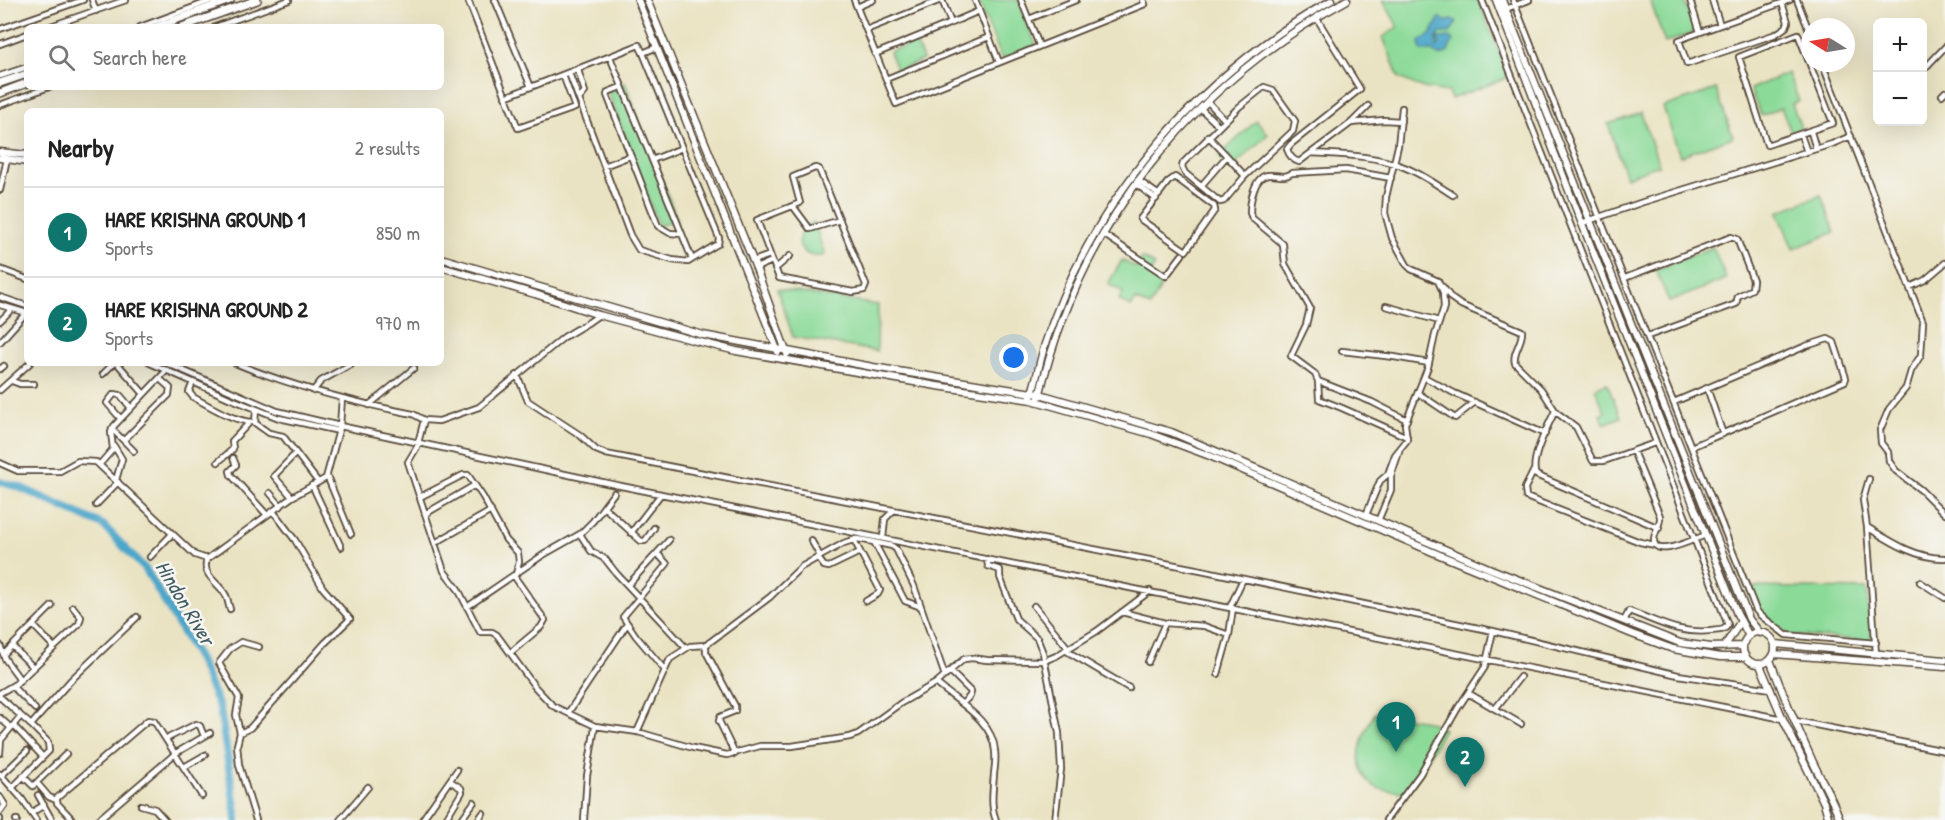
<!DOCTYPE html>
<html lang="en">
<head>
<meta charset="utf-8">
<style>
  body { margin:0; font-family:"Patrick Hand",sans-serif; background:#f2f2f2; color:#222 }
  .controls { position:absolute; right:18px; top:18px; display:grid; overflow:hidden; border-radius:9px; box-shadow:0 6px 24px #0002 }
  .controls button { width:54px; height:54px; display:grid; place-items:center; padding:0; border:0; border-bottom:2px solid #e0e0e0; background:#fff; color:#222; font:30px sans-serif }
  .compass { position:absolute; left:1801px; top:18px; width:54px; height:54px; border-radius:50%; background:#fff; box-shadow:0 6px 24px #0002; rotate:281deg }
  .you { position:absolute; left:1014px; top:358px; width:21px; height:21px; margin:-15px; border:4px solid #fff; border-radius:50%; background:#1a73e8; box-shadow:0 0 0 9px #1a73e833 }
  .badge { display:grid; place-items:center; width:39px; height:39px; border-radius:50%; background:#0f766e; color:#fff; font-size:20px; font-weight:700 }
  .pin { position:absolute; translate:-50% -50px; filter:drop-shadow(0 2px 3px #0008) }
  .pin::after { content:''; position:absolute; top:32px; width:21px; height:18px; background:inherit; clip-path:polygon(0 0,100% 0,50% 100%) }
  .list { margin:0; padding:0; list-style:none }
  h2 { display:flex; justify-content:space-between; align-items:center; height:78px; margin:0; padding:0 24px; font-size:26px }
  h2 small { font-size:20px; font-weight:400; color:#767676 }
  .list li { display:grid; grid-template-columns:39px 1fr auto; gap:18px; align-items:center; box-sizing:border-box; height:90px; padding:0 24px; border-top:2px solid #e0e0e0 }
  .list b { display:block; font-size:22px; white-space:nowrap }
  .list p { margin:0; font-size:20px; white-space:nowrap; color:#767676 }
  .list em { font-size:20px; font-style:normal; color:#767676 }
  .icon { flex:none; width:33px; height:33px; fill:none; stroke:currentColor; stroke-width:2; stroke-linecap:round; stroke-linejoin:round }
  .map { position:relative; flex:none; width:1945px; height:820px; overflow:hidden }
  .search { position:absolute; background:#fff; box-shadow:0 6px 24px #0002; left:24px; top:24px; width:420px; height:66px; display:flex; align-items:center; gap:15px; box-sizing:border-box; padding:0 21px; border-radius:9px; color:#767676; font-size:22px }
  .panel { position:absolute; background:#fff; box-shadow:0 6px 24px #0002; left:24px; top:108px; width:420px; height:258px; border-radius:9px }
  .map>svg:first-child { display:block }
  .green { fill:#8bda98; stroke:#63825b; stroke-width:1.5 }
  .water { fill:#4ca6c9; stroke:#446874; stroke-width:1.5 }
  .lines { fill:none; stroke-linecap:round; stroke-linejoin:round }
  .river { stroke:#4ca6c9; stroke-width:8 }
  .minor-casing { stroke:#554637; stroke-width:8 }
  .tertiary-casing { stroke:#554637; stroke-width:9 }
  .secondary-casing { stroke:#554637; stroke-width:10 }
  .minor { stroke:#fff; stroke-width:4.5 }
  .tertiary { stroke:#fff; stroke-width:6 }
  .secondary { stroke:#fff; stroke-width:7 }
  .labels { text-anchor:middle; stroke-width:5; stroke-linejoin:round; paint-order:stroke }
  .water-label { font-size:21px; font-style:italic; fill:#425c62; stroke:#f6f6f2 }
</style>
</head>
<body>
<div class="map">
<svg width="1945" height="820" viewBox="0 0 1945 820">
  <rect width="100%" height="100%" fill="#f6f6f2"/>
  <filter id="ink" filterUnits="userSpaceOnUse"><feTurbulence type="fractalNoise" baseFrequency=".0167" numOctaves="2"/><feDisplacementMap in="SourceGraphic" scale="12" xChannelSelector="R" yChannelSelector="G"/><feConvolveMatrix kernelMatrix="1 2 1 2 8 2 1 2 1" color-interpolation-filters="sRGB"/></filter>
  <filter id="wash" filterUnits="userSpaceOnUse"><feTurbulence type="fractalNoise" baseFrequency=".008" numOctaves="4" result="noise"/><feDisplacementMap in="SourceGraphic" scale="24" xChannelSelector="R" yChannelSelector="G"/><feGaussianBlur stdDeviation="1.35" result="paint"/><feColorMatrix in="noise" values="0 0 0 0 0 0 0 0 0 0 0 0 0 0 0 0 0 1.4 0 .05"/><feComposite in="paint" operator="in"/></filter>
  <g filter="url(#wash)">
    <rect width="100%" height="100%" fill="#eae3c3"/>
    <path class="green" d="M978,0H1018L1036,45L1002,59Z
      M1383,0H1478L1509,77L1451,99L1448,92L1423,88L1399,78L1383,37L1398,27Z
      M1650,0H1684L1695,32L1665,43Z
      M916,42L923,60L897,71L889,52Z
      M1788,73L1799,101L1792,104L1801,128L1791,132L1781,108L1761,116L1750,89Z
      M625,83L677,219L659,226L607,90Z
      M1716,89L1733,137L1680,156L1663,107Z
      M1641,113L1659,165L1626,177L1608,124Z
      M1256,121L1268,134L1231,169L1219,156Z
      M1821,195L1835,232L1793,249L1778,212Z
      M814,222L825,255C799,263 788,232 814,222Z
      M1713,247L1726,279L1669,302L1656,270Z
      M1142,258L1155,265L1149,275L1163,283L1150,307L1136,300L1131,307L1119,300L1123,292L1108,284L1122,260L1137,268Z
      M777,289L878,305L877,351L793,337Z
      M1607,383L1621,417L1604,424L1600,414L1605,412L1595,388Z
      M1752,587L1867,589L1872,641L1789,635L1760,612Z
      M1375,713L1428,721L1444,729L1419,774L1404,792C1394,791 1380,791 1372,785C1349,767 1362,733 1375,713Z"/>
    <path class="water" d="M1440,17L1445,21L1454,20L1457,22L1450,33H1441L1436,39L1437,47L1440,43L1437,41L1439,38L1449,37L1453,40L1448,52L1440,56L1432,51H1422L1419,45L1421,40L1430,35Z"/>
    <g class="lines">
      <path class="river" d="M0,482L19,487L103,525L146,570L199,660L220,709L237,820"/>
    </g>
  </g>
  <g filter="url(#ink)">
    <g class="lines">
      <g class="minor-casing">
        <path id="minor" d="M92,0L96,11
          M468,0L518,128L575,108L563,75
          M495,0L531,87
          M854,0L896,104L1145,4L1143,0
          M942,0L951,23L979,11
          M975,0L999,62
          M1021,0L1039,45
          M1482,0L1728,625C1724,631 1719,630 1711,631C1677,634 1660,622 1629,611L1624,621
          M1513,0L1756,610L1760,615L1786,635L1876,643
          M1690,0L1700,32
          M1712,0L1720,25L1790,0
          M1797,0L1810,33
          M857,7L873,0
          M1506,9L1529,0
          M1316,17L1360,89L1291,144L1287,149C1289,155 1292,160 1299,162L1351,123L1368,106
          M1029,19L1076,0
          M1720,25L1679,40L1687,64L1776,34L1786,27L1788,22L1782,3
          M48,27L126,0
          M140,27L213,0
          M215,27L289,0
          M0,29L83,0
          M866,30L941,0
          M1798,34L1833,123L1767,145L1739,57Z
          M0,44L27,34
          M643,53L682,148
          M875,54L951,23
          M1822,63L1923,322L1921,355L1911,371L1906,388L1889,409L1880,430L1881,443L1888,452L1889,461L1896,471L1921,490L1945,514
          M1927,66L1945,47
          M578,70L585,92L580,98
          M569,73L630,235L639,250L672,260L688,262L714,246L718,244L719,238L682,148L652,160L610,57
          M0,76L27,67
          M886,79L989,37
          M621,87L608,92L607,95L658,226L670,233L682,234L652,160
          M1264,87L1273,90L1295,121L1293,131L1245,176L1224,201L1220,202L1185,173L1182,167L1183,163L1239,107Z
          M1942,95L1945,92
          M505,97L639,45L643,53L657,47
          M1207,101L1225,120
          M0,105L49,87
          M1200,108L1219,126
          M1351,123L1384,120L1401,121
          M1811,132L1816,149
          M1801,135L1807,152
          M1208,136L1227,156
          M1311,153C1341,155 1375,155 1404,167C1422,174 1437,185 1453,195
          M604,166L630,156
          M815,168L819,169L866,285L864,290L853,292L779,278L757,220L800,203L793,177Z
          M1175,177L1214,206L1215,210L1186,251L1140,219L1168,182Z
          M1391,178L1346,170L1292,173C1283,179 1278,174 1268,175C1254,176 1250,202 1250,213L1252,218L1283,244L1285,264L1310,308L1306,325L1291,356L1315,374L1318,381L1319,399L1342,408L1407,437
          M1138,180L1159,195
          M1136,184L1156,199
          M1201,186L1227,156L1245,176
          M0,190L7,159
          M793,206L810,229L840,220
          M1582,223L1643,202L1832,144L1851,136
          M682,234L692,259
          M1103,234L1166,276L1182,255
          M753,261L770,255
          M756,268L772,261
          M0,269L27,279
          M775,269L790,256
          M1625,278L1731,237L1737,239L1753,280L1752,289L1738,296L1736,304L1648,336
          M1443,287L1451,298L1461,305L1522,331C1523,342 1512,352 1515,363L1541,389L1556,412L1576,427L1593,461H1604L1655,443
          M1910,287L1925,280L1945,263
          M0,297L27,306
          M0,305L27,313
          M1386,306L1439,321
          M0,321L12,309
          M0,342L26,313
          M1342,351L1394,357L1429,363
          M117,363L144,394
          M150,363L229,398L279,418L339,431
          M166,363L277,411L340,426L616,485L1783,719
          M235,363C293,387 352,402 413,414L424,420L439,421L479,407L564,337L589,322L599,315
          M0,369L4,366
          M103,374L114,363
          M517,375L528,401L580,435L596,450L606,454L1201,570L1493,631L1678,675L1771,689
          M1424,377L1454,393L1545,434
          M12,381L20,384H34
          M1318,381L1372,402L1407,420
          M193,382L189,392L193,397C210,406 234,422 254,422
          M1707,388L1723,434
          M0,390L30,363
          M313,391L321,381L353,363
          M1418,393L1455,418L1475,402
          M1674,402L1806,346L1828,339L1834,342L1846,378L1845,381L1691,447
          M369,405L414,368
          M256,410L255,423L269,433L283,436L318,482
          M1555,411C1548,426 1529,460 1536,475L1659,528
          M120,418L107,403L114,394L120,395L131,408
          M424,420L417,447L408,462L444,571L458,589L480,632H492L497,635L535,687L553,706L595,726
          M112,429L134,451
          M124,440L169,395L170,388L160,379
          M114,446L122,459L116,480
          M1633,451L1660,516C1661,525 1654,532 1654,540C1654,560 1696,538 1706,535
          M233,458L236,465L230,471L231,475L267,515
          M218,462L233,449L232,441L250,422
          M0,463L18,471H60L78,461L96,462L195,555L207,559
          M100,464L113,449L111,432L114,426L167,370
          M1534,470L1525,488L1526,497L1640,542L1655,545
          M327,476L351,534
          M1869,479L1863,500L1867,527C1890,541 1916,559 1945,558
          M312,485L341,547
          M270,493L281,506
          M292,497L274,476L296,453
          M420,497L463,475H468L483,497L506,540L518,553L519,562L516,574
          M96,505L118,482
          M604,507L641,541H645L654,528
          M425,514L475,485
          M1366,515L1380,481L1388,474L1395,455L1407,440L1405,424L1428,367L1435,335L1444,307L1443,292L1438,281L1411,269L1407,265L1392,238L1385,213L1386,197L1398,146L1402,108
          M1378,521L1391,490V476L1399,452
          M1867,527L1876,654
          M631,533L661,494
          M580,534L591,551L605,559L616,573L686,648
          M883,538L885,519L893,511
          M811,540L820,556
          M854,540L880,590L878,594L866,601
          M874,542L905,601L921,607
          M435,543L491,511
          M657,553L667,564L623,617L636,636L664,669
          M150,557L172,534
          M818,558L824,566L829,567L860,552
          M987,559L988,566L1000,570V577L1016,619L1037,638L1043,653L1059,733L1061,769L1055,820
          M1920,582L1945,598
          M628,585L669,540
          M1034,606L1068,648
          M467,607L543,555L580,534L593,521L614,493
          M1230,607L1243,579
          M230,609C228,604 228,598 225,594C218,582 201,575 207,559L292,497L326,478L340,426L342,398
          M1122,612L1165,623L1204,626L1229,635
          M33,625L54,647
          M0,645L5,659L19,678L17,683L0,693
          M12,646L34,668
          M1065,650L1129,688
          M510,653L541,627L545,620L514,576
          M4,654L52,606
          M1148,662L1165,623
          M951,672L971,692L970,696L962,704
          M1218,674L1229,635L1233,608
          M19,681L79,624L81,617L73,607
          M936,683C957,702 993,720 995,751C996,759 995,767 994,774C993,789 990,806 996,820
          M12,686L35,709
          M1468,693L1521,724
          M0,697L31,725
          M1495,709L1520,677
          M568,713L627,624
          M0,718L11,728
          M1796,721L1945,751
          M14,726L43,757
          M637,732L670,659L690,646L706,645
          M240,733L250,728L325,643L350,619L323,588L295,540L273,511
          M166,739L196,724L200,726L204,736
          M0,753L1,740L20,717
          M735,754L719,721L720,717L735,711V706L706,652V645L770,597L801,567L844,543L856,539L864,540L892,546L896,549L914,586L945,676
          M184,767L205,755
          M0,774L22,799L36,820
          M1,776L27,751
          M23,776L33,786L66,754
          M37,783L49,797L56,800
          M12,788L49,751L48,742L31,725L71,680L137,617
          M38,795L52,820
          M0,797L5,805L0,812
          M141,805L155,809L165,820
          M31,813L44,805
          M0,819V820
          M16,820H17
          M73,820L57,803V798L148,720L154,721L202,796
          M98,820L176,753L210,733
          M256,820L239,765L237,745L240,733L236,715L239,698L219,663L230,649L241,642L259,647
          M340,820L368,787
          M422,820L457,770
          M445,820L462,792L461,788L450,781
          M461,820L474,802
          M478,820L483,813
          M584,820L587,776L595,726L638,732L693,748L727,755L760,746H792L850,737L858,734L901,703L936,683L964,659L972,658L987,660L1044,661L1056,656L1097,631L1150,591
          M1386,820L1420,774L1458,708L1485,667L1493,631"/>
      </g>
      <g class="tertiary-casing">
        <path id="tertiary" d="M638,0L778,352
          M647,0L756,268L787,354
          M1496,0L1571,196L1737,614L1749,636
          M1502,0L1749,619L1760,633
          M0,152L27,155
          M0,158L27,162
          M441,258L703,335L873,367L1032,393C1037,377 1040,360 1045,344C1093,198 1199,75 1332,0
          M441,267L535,294L599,315L696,341L736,351L937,386L1032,400L1151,434L1210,456L1435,553L1632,634L1673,649L1720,657H1746
          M1031,396L1032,393L1040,394L1171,432L1491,569L1680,643L1711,647L1743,646
          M1039,397C1080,223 1191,85 1347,0
          M1743 648a16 16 0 1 1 32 0a16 16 0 1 1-32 0Z
          M1775,644L1945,660
          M1724,647L1741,621
          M1774,654L1945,667
          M1770,660C1783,694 1797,727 1812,760C1821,780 1833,799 1840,820
          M1760,665L1783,719L1824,803L1829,820"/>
      </g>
      <g class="secondary-casing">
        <path id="secondary" d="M156,27L230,0
          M182,27L257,0
          M0,83L27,74
          M0,93L27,83"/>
      </g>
      <use href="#minor" class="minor"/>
      <use href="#tertiary" class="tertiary"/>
      <use href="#secondary" class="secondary"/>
    </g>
  </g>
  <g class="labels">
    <g class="water-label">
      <text transform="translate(185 603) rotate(59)" y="7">Hindon River</text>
    </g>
  </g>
</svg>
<div class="controls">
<button>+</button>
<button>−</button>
</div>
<svg class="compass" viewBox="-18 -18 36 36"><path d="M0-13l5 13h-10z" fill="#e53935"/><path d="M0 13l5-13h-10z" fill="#767676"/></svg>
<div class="you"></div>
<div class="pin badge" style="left:1396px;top:752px">1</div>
<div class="pin badge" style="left:1465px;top:787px">2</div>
<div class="search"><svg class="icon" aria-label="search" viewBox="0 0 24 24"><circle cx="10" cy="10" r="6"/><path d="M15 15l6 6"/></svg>Search here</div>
<section class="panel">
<h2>Nearby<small>2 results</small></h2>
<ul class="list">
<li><span class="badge">1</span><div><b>HARE KRISHNA GROUND 1</b><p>Sports</p></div><em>850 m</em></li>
<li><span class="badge">2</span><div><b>HARE KRISHNA GROUND 2</b><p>Sports</p></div><em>970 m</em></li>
</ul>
</section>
</div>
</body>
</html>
